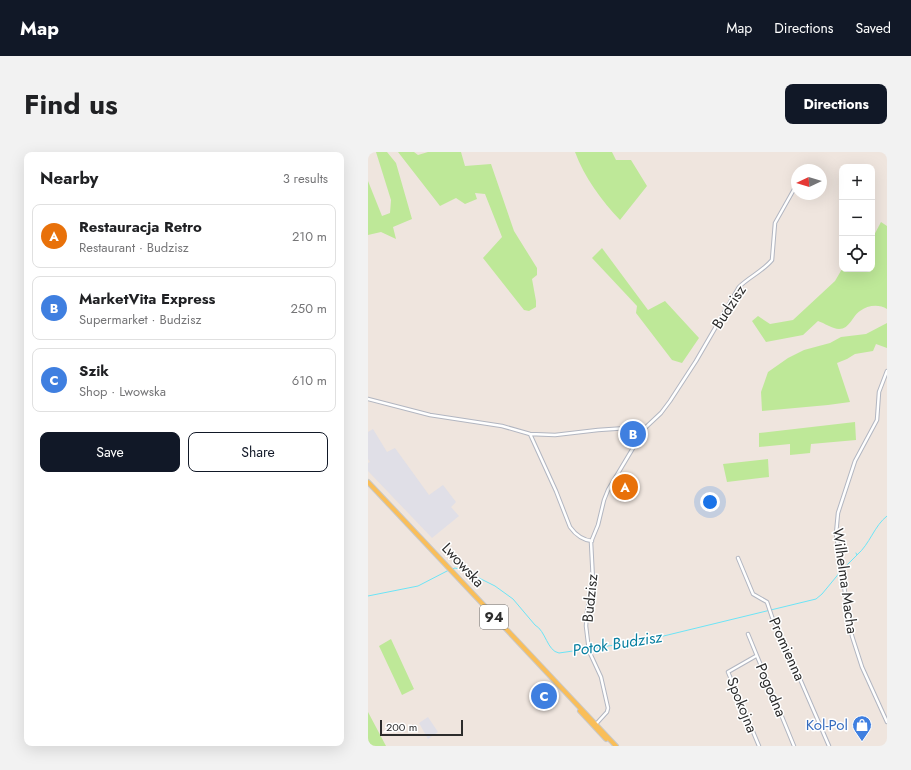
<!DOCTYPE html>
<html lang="en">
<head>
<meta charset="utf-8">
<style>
  body { margin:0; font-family:Jost,sans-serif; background:#f2f2f2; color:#202124 }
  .controls { position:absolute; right:12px; top:12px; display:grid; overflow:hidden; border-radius:8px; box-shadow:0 4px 16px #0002 }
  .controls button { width:36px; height:36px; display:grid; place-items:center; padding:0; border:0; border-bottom:1px solid #e0e0e0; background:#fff; color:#202124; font:20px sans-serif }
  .compass { position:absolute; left:423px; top:12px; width:36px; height:36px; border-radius:50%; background:#fff; box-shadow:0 4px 16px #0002; rotate:266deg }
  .scale { position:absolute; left:12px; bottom:10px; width:83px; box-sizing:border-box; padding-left:4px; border:2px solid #2c2c2c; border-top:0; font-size:11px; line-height:14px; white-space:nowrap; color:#2c2c2c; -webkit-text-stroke:3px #fff; paint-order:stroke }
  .you { position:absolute; left:342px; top:350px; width:14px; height:14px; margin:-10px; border:3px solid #fff; border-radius:50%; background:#1a73e8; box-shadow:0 0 0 6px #1a73e833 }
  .badge { display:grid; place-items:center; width:26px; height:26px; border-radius:50%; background:#111827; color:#fff; font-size:13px; font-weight:700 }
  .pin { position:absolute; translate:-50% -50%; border:2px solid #fff; box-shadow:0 1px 4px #0006 }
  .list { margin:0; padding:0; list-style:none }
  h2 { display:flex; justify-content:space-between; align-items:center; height:52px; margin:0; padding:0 16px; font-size:17px }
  h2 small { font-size:13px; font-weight:400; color:#757577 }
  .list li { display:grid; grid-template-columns:26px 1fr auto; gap:12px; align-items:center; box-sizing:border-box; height:64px; margin:0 8px 8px; padding:0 8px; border:1px solid #e0e0e0; border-radius:8px }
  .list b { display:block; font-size:15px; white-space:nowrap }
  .list p { margin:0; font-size:13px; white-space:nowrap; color:#757577 }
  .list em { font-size:13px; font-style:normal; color:#757577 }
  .actions { display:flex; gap:8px; padding:12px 16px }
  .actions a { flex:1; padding:9px 0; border:1px solid #111827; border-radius:8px; text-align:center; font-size:14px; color:#111827 }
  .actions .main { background:#111827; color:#fff }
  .icon { flex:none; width:22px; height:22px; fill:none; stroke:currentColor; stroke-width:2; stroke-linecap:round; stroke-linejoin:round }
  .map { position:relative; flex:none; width:519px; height:594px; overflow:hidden; border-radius:8px }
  header { display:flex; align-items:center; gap:24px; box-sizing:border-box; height:56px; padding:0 20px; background:#111827; color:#fff }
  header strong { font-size:19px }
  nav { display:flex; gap:22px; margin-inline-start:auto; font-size:14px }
  .intro { display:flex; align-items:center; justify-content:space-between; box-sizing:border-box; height:96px; padding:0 24px }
  h1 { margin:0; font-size:28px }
  .button { padding:10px 18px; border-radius:8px; background:#111827; color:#fff; font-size:14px; font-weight:700 }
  main { display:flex; gap:24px; padding:0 24px }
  aside { flex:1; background:#fff; border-radius:8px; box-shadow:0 4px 16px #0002 }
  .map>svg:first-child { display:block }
  .industrial { fill:#e0dfe7 }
  .green { fill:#bee898 }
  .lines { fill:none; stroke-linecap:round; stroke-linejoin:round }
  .stream { stroke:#6ce4f6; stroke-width:1 }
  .minor-casing { stroke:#b2b6c1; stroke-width:4.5 }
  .primary-casing { stroke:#c8c8c8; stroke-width:6 }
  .minor { stroke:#fff; stroke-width:2.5 }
  .primary { stroke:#f9be59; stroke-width:4 }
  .labels { text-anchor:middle; stroke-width:3; stroke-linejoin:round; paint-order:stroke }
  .shield { fill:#fff; stroke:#6b6b6b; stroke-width:1 }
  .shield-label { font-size:14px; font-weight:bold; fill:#2c2c2c }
  .street-label { font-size:15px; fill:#2c2c2c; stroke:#fff }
  .shop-label { font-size:15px; fill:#366cbe; stroke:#fff; text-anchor:end }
  .water-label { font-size:16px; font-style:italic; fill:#077fa0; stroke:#fff }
</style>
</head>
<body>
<header>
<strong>Map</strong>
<nav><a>Map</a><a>Directions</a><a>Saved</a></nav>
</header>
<div class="intro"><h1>Find us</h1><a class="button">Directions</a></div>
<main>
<aside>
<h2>Nearby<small>3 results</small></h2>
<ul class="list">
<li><span class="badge" style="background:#e8710a">A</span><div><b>Restauracja Retro</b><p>Restaurant · Budzisz</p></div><em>210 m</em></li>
<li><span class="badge" style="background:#3f7fe0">B</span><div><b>MarketVita Express</b><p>Supermarket · Budzisz</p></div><em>250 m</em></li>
<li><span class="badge" style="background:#3f7fe0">C</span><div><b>Szik</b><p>Shop · Lwowska</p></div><em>610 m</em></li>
</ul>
<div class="actions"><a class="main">Save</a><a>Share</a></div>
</aside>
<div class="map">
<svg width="519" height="594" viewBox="0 0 519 594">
  <rect width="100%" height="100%" fill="#efe5de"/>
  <path class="industrial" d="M5,277L19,300L27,296L61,343L75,333L88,350L83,355L91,364L64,386L0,319V311L2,310L0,307V280Z
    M60,565L70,580L60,587L51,571Z"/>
  <path class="green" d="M8,0H19L28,11L44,67L25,75L28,87L13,80L0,83V29L14,64L22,61L23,48Z
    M30,0H46L50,3L60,0H93L97,14L123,12L146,79L169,116V123L164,127L168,149V155L161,159L156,158L115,106L134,85L117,42L107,41L109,47L97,52L88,46L72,54Z
    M207,0H244L248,8H263L279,34L252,68C234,49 216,25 207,0Z
    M513,70L519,74V157C511,152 500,153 492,159C484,164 482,177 471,177C465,177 456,171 450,169L435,183L398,190L384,169L390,164L402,172L425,168L467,129L474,117H504V87Z
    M234,96L280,158L297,149L331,186L314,211L304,208L268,161L269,154L224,106Z
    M519,171V196L508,192L505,199L487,202L479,207L469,211L482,250L460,253L394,259L393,240L400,220L420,206L436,198L462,191L473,185L498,182Z
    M487,270L488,288L443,292L442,301L422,303V292L391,295V281Z
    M400,307L401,325L359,330L355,312Z
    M23,487L46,537L34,543L11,494Z
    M0,560L18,594H0Z"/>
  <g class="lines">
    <path class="stream" d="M489,403C502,392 506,374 519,364
      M84,417L87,416L95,418L127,434L145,447L167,473C178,479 179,499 191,501L275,489L448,447L454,442L473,419
      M475,417L489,403L488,401
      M0,444L50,434L81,418"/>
    <g class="minor-casing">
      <path id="minor" d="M519,219L511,240L509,268L487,309L470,361L468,382L475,423L479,459L484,484L494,515L519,570
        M0,247L62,263L134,274L162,282L187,283L230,278L274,275L277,276
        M162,282L188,339L202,375C207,382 215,388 224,389
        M370,406L385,442L399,450L404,465L416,490L461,594
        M380,482L426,594
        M388,504L360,520L391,594
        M228,572L239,560L240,556L233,525L221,499L218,474L219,460L225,429L223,390L230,373L236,348L240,338L277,276L293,261L302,249L328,209L371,135C381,125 395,119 404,108L407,71L429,32"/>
    </g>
    <g class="primary-casing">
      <path id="primary" d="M0,330L248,594
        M212,559L238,587"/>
    </g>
    <use href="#minor" class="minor"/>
    <use href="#primary" class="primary"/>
  </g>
  <defs>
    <g id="shop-pin" transform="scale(1)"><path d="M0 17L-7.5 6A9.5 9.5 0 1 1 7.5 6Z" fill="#3f7fe0" stroke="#fff"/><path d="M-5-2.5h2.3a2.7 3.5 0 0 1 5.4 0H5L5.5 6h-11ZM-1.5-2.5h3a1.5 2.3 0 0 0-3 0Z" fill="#fff"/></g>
  </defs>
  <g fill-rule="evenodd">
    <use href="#shop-pin" x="494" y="573"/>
  </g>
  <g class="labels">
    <rect class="shield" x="112" y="453" width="28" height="24" rx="3"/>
    <g class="shield-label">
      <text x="126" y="470">94</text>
    </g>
    <g class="street-label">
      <text transform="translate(361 155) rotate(-57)" y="5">Budzisz</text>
      <text transform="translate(95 413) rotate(47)" y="5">Lwowska</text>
      <text transform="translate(477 429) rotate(82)" y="5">Wilhelma Macha</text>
      <text transform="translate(222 446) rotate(-84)" y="5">Budzisz</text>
      <text transform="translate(419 497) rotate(66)" y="5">Promienna</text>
      <text transform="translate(403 538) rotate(67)" y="5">Pogodna</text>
      <text transform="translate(374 553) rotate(68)" y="5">Spokojna</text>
    </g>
    <g class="shop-label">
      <text x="480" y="578">Kol-Pol</text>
    </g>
    <g class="water-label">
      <text transform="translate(249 491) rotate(-9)" y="6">Potok Budzisz</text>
    </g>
  </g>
</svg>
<div class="controls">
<button>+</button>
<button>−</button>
<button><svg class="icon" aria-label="locate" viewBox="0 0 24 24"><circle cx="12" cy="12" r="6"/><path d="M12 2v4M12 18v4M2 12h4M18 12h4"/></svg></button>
</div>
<svg class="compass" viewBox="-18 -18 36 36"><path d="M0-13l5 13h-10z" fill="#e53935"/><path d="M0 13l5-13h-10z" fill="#757577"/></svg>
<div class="scale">200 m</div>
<div class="you"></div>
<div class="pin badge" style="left:257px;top:335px;background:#e8710a">A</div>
<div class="pin badge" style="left:265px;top:282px;background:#3f7fe0">B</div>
<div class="pin badge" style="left:176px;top:544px;background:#3f7fe0">C</div>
</div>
</main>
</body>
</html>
